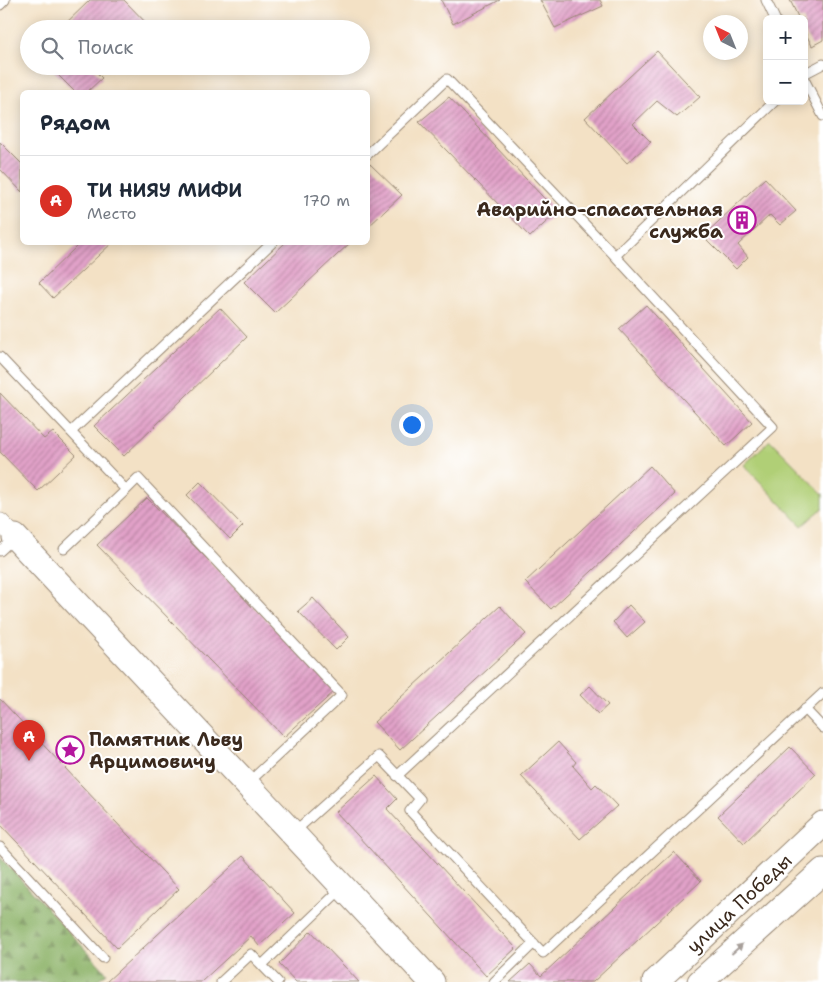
<!DOCTYPE html>
<html lang="ru">
<head>
<meta charset="utf-8">
<style>
  body { margin:0; font-family:"Shantell Sans",sans-serif; background:#f2f2f3; color:#1f2937 }
  .controls { position:absolute; right:15px; top:15px; display:grid; overflow:hidden; border-radius:8px; box-shadow:0 2px 12px #0003 }
  .controls button { width:45px; height:45px; display:grid; place-items:center; padding:0; border:0; border-bottom:1px solid #e0e1e3; background:#fff; color:#1f2937; font:25px sans-serif }
  .compass { position:absolute; left:703px; top:15px; width:45px; height:45px; border-radius:50%; background:#fff; box-shadow:0 2px 12px #0003; rotate:317deg }
  .you { position:absolute; left:411px; top:424px; width:18px; height:18px; margin:-12px; border:4px solid #fff; border-radius:50%; background:#1a73e8; box-shadow:0 0 0 8px #1a73e833 }
  .badge { display:grid; place-items:center; width:32px; height:32px; border-radius:50%; background:#d93025; color:#fff; font-size:16px; font-weight:700 }
  .pin { position:absolute; translate:-50% -41px; filter:drop-shadow(0 1px 2px #0008) }
  .pin::after { content:''; position:absolute; top:26px; width:18px; height:15px; background:inherit; clip-path:polygon(0 0,100% 0,50% 100%) }
  .list { margin:0; padding:0; list-style:none }
  h2 { display:flex; justify-content:space-between; align-items:center; height:65px; margin:0; padding:0 20px; font-size:21px }
  h2 small { font-size:16px; font-weight:400; color:#747a83 }
  .list li { display:grid; grid-template-columns:32px 1fr auto; gap:15px; align-items:center; box-sizing:border-box; height:90px; padding:0 20px; border-top:1px solid #e0e1e3 }
  .list b { display:block; font-size:19px; white-space:nowrap }
  .list p { margin:0; font-size:16px; white-space:nowrap; color:#747a83 }
  .list em { font-size:16px; font-style:normal; color:#747a83 }
  .icon { flex:none; width:28px; height:28px; fill:none; stroke:currentColor; stroke-width:2; stroke-linecap:round; stroke-linejoin:round }
  .map { position:relative; flex:none; width:823px; height:982px; overflow:hidden }
  .search { position:absolute; background:#fff; box-shadow:0 2px 12px #0003; left:20px; top:20px; width:350px; height:55px; display:flex; align-items:center; gap:12px; box-sizing:border-box; padding:0 18px; border-radius:28px; color:#747a83; font-size:19px }
  .panel { position:absolute; background:#fff; box-shadow:0 2px 12px #0003; left:20px; top:90px; width:350px; height:155px; border-radius:8px }
  .map>svg:first-child { display:block }
  .grass { fill:#b0cf76; stroke:#767c4a }
  .forest { fill:url(#forest-firs); stroke:#646e42 }
  .building { fill:url(#building-hatch) }
  .lines { fill:none; stroke-linecap:round; stroke-linejoin:round }
  .lane-casing { stroke:#978672; stroke-width:11 }
  .street-casing { stroke:#978672; stroke-width:19 }
  .secondary-casing { stroke:#978672; stroke-width:27 }
  .lane { stroke:#fff; stroke-width:9 }
  .street { stroke:#fff; stroke-width:18 }
  .secondary { stroke:#fff; stroke-width:25 }
  .oneway { fill:#a79f9a }
  .labels { text-anchor:middle; stroke-width:4; stroke-linejoin:round; paint-order:stroke }
  .poi-label { font-size:19px; font-weight:bold; fill:#3b2a1e; stroke:#fff; text-anchor:end }
  .street-label { font-size:19px; fill:#3b2a1e; stroke:#fff }
</style>
</head>
<body>
<div class="map">
<svg width="823" height="982" viewBox="0 0 823 982">
  <defs>
    <pattern id="forest-firs" width="22" height="20" patternUnits="userSpaceOnUse" patternTransform="scale(1.25)"><rect width="22" height="20" fill="#8cb267"/><path d="M5 1l3.5 6h-7zM16 11l3.5 6h-7z" fill="#749154"/></pattern>
    <pattern id="building-hatch" width="6" height="6" patternUnits="userSpaceOnUse" patternTransform="scale(1.25)"><rect width="6" height="6" fill="#e2a2c9"/><path d="M-1 1l2-2M0 6l6-6M5 7l2-2" fill="none" stroke="#b884a3"/></pattern>
  </defs>
  <rect width="100%" height="100%" fill="#fff"/>
  <filter id="ink" filterUnits="userSpaceOnUse"><feTurbulence type="fractalNoise" baseFrequency=".02" numOctaves="2"/><feDisplacementMap in="SourceGraphic" scale="10" xChannelSelector="R" yChannelSelector="G"/><feConvolveMatrix kernelMatrix="1 2 1 2 8 2 1 2 1" color-interpolation-filters="sRGB"/></filter>
  <filter id="wash" filterUnits="userSpaceOnUse"><feTurbulence type="fractalNoise" baseFrequency=".0096" numOctaves="4" result="noise"/><feDisplacementMap in="SourceGraphic" scale="20" xChannelSelector="R" yChannelSelector="G"/><feGaussianBlur stdDeviation="1.12" result="paint"/><feColorMatrix in="noise" values="0 0 0 0 0 0 0 0 0 0 0 0 0 0 0 0 0 1.4 0 .05"/><feComposite in="paint" operator="in"/></filter>
  <g filter="url(#wash)">
    <rect width="100%" height="100%" fill="#f3e1c5"/>
    <path class="grass" d="M770,440L823,494V508L802,526L744,465Z"/>
    <path class="forest" d="M0,857L107,973L95,982H0Z"/>
    <g id="blocks">
      <path class="building" d="M90,0H124L152,29H60Z
        M441,0H500L453,24Z
        M540,0H600L603,6L555,28Z
        M790,0H823V40L812,46L804,30V19H799Z
        M657,51L700,97L677,117L657,101L633,124L651,142L627,163L585,118Z
        M49,66H90L102,78L87,92H75Z
        M449,97L557,212L530,237L419,122Z
        M0,142L22,164V192L0,169Z
        M370,164L402,195L368,227V166Z
        M765,178L796,211L780,225L770,215L738,245L748,257L736,269L703,236Z
        M73,242H113L53,298L39,283L77,246Z
        M286,242H351L275,313L244,282Z
        M646,305L752,422L726,446L619,329Z
        M220,308L247,337L124,456L94,426Z
        M0,393L44,439L53,432L76,455L38,491L0,452Z
        M650,466L675,494L551,609L525,582Z
        M200,482L243,526L230,539L187,495Z
        M147,498L336,690L284,737L97,545Z
        M313,598L349,637L336,650L298,611Z
        M629,605L645,622L627,638L613,622Z
        M500,606L526,634L400,750L374,722Z
        M590,686L608,705L598,714L580,695Z
        M0,699L179,889L117,948L0,824Z
        M558,742L576,762L573,766L592,788L596,784L617,806L580,839L521,776Z
        M790,747L816,774L744,843L718,816Z
        M376,776L397,799L387,809L516,948L486,976L336,812Z
        M674,852L701,881L593,982H510L530,964L541,976Z
        M243,856L295,913L259,946L251,936L201,982H106Z
        M311,931L359,982H296L279,964Z"/>
    </g>
  </g>
  <g filter="url(#ink)">
    <use href="#blocks" fill-opacity="0" stroke="#978672" stroke-width="1"/>
    <g class="lines">
      <g class="lane-casing">
        <path id="lane" d="M766,0L775,19
          M0,5L5,0
          M804,74L823,64
          M804,79L823,116
          M368,154L447,79L615,256L775,101
          M0,357L126,490L64,549
          M71,432L273,242
          M126,490L138,478L342,695L248,783
          M0,551L14,538
          M805,709L823,728
          M397,776L773,427L615,256
          M293,833L379,756L420,799L410,811L543,953L823,693
          M0,847L103,958
          M262,965L341,889
          M221,982L251,954L278,982
          M494,982L534,943"/>
      </g>
      <g class="street-casing">
        <path id="street" d="M0,522L15,537"/>
      </g>
      <g class="secondary-casing">
        <path id="secondary" d="M15,537L432,982
          M655,982L823,824
          M700,982L823,871"/>
      </g>
      <use href="#lane" class="lane"/>
      <use href="#street" class="street"/>
      <use href="#secondary" class="secondary"/>
    </g>
    <defs><path id="oneway-solid" d="M-6-.8H1V-3.2L6.5 0L1 3.2V.8H-6Z" transform="scale(1.25)"/></defs>
    <use class="oneway" href="#oneway-solid" transform="translate(737 949) rotate(-42)"/>
  </g>
  <defs>
    <g id="building-ring" transform="scale(1.4375)"><circle r="9.5" fill="#fff" stroke="#b5179e" stroke-width="1.5"/><path d="M-4-6H4V6H1V3H-1V6H-4ZM-2.5-4.3h1.7v1.8h-1.7ZM.8-4.3h1.7v1.8H.8ZM-2.5-1h1.7V.8h-1.7ZM.8-1h1.7V.8H.8Z" fill="#b5179e"/></g>
    <g id="sight-ring" transform="scale(1.4375)"><circle r="9.5" fill="#fff" stroke="#b5179e" stroke-width="1.5"/><path d="M0-6L1.8-2.2L6-1.7L2.9 1.2L3.7 5.4L0 3.3L-3.7 5.4L-2.9 1.2L-6-1.7L-1.8-2.2Z" fill="#b5179e"/></g>
  </defs>
  <g fill-rule="evenodd">
    <use href="#building-ring" x="742" y="220"/>
    <use href="#sight-ring" x="70" y="750"/>
  </g>
  <g class="labels">
    <g class="poi-label">
      <text x="723" y="216">Аварийно-спасательная<tspan x="723" dy="22">служба</tspan></text>
      <text x="89" y="746" text-anchor="start">Памятник Льву<tspan x="89" dy="22">Арцимовичу</tspan></text>
    </g>
    <g class="street-label">
      <text transform="translate(739 903) rotate(-43)" y="7">улица Победы</text>
    </g>
  </g>
</svg>
<div class="controls">
<button>+</button>
<button>−</button>
</div>
<svg class="compass" viewBox="-18 -18 36 36"><path d="M0-13l5 13h-10z" fill="#e53935"/><path d="M0 13l5-13h-10z" fill="#747a83"/></svg>
<div class="you"></div>
<div class="pin badge" style="left:29px;top:761px">A</div>
<div class="search"><svg class="icon" aria-label="search" viewBox="0 0 24 24"><circle cx="10" cy="10" r="6"/><path d="M15 15l6 6"/></svg>Поиск</div>
<section class="panel">
<h2>Рядом<small></small></h2>
<ul class="list">
<li><span class="badge">A</span><div><b>ТИ НИЯУ МИФИ</b><p>Место</p></div><em>170 m</em></li>
</ul>
</section>
</div>
</body>
</html>
